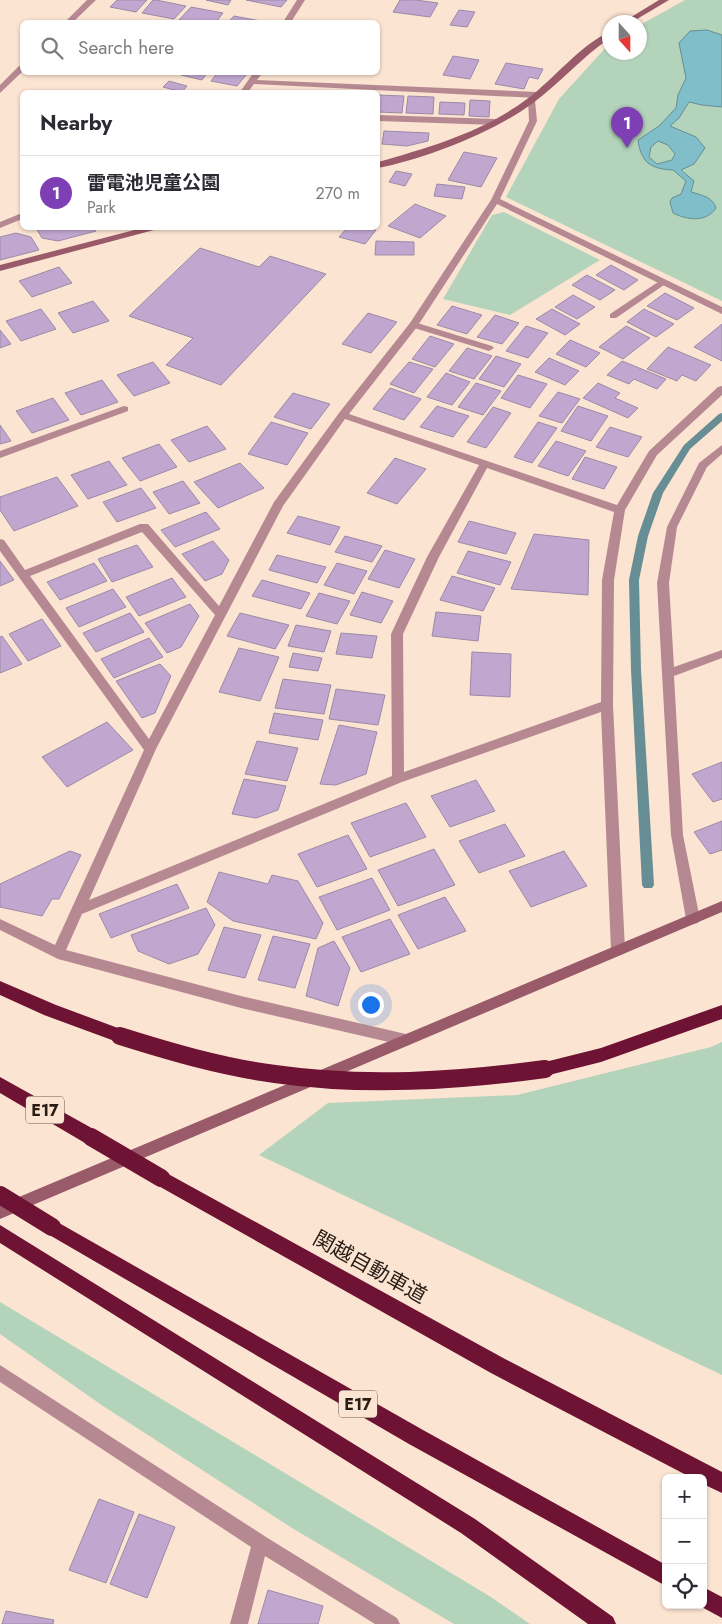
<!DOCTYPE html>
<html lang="en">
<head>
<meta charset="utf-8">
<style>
  body { margin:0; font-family:Jost,"Noto Sans JP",sans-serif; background:#f7f7f7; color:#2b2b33 }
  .controls { position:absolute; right:15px; bottom:15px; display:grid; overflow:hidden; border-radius:8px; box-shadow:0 1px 4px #0004 }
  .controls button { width:45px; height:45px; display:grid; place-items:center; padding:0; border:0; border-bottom:1px solid #e1e1e2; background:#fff; color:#2b2b33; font:25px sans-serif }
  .compass { position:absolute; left:602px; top:15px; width:45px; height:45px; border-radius:50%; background:#fff; box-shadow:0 1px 4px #0004; rotate:159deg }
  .you { position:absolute; left:370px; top:1004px; width:18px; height:18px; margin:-12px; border:4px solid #fff; border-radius:50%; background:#1a73e8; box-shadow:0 0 0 8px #1a73e833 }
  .badge { display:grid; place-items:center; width:32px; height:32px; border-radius:50%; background:#7f3fb4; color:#fff; font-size:16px; font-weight:700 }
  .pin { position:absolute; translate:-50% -41px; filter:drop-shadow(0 1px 2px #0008) }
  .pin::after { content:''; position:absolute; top:26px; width:18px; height:15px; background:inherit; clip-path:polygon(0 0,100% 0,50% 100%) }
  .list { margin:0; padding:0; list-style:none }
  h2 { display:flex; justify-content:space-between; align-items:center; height:65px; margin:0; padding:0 20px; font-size:21px }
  h2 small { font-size:16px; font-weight:400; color:#7c7c81 }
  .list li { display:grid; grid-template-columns:32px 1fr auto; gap:15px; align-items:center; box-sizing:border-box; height:75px; padding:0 20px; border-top:1px solid #e1e1e2 }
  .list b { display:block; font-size:19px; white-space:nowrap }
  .list p { margin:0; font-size:16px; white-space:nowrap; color:#7c7c81 }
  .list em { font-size:16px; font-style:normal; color:#7c7c81 }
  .icon { flex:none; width:28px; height:28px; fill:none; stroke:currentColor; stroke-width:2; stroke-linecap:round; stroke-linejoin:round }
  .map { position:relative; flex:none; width:722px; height:1624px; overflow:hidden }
  .search { position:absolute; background:#fff; box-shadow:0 1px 4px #0004; left:20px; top:20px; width:360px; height:55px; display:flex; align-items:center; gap:12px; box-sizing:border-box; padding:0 18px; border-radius:8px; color:#7c7c81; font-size:19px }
  .panel { position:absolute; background:#fff; box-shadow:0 1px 4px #0004; left:20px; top:90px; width:360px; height:140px; border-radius:8px }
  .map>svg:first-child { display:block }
  .green { fill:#b4d3bb }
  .water { fill:#80beca; stroke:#668e94; fill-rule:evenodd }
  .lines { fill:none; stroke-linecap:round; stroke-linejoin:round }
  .stream { fill:#668e94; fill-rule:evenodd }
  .building { fill:#c1a7d0; stroke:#9b8aa6 }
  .lane { fill:#b68992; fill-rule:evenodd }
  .street { fill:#b68992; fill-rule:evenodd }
  .secondary { fill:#995a69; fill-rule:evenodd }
  .highway { fill:#6e1334; fill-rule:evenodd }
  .highway-bridge { stroke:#6e1334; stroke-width:18 }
  .labels { text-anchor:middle; stroke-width:5; stroke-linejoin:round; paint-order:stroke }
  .shield { fill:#fce4d2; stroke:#68594e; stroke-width:1 }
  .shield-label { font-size:16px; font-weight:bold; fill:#281d15 }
  .near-street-label { font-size:21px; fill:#281d15; stroke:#fce4d2 }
</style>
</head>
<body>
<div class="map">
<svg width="722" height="1624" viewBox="0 0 722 1624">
  <rect width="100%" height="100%" fill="#fce4d2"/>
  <path class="green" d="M685,0H722V301L506,197L559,99L609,44L610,52H640V25Z
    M504,212L600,260L510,315L443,299L492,215Z
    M722,1042V1375L259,1155L328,1103L517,1095L711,1047Z
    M0,1302L491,1597L530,1624H454L292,1528L103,1406L0,1334Z"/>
  <path class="water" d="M707,30L722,35V107L702,105L689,102L679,118L670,126L696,137L705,148L694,164L681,170L694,181L691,192C701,195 713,197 716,208C706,223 687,220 673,213L670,202L672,198L681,194L686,181L673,170C650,169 641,162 638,140L659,126L676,108L678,95L686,78L679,43L690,31ZM658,141L668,145L675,154L672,160L657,164L649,157L651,147Z"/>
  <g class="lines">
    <path class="stream" d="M722,413V421L690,449L663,493L648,536L639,580L641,670L654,885L652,888H644L642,885L631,670L629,580L638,536L653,493L684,445L719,414Z"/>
  </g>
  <path class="building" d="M117,0H147L136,12L110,7Z
    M153,0H156L186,6L174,19L142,13Z
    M206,0H231L228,5Z
    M246,0H287L281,7Z
    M400,0H416L438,3L430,17L393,12Z
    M191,7L223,13L216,22H192L179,20Z
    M459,10L475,12L467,27L450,25Z
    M234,16L266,22H228Z
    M453,56L479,60L470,79L443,75Z
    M506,63L543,69L538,79L529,77L524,89L495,84Z
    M184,72H208L202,80L181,75Z
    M218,72H233L246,75L237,86L211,81Z
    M169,81L187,86L182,92L163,87Z
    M378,95L404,96L402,113L378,112Z
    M408,96L434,97L433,114L406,113Z
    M470,100L490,101L489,117L469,116Z
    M440,102L465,103L464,115L439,114Z
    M384,131L429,133L428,141L407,146L382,144Z
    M464,152L497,158L481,187L448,180Z
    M396,171L412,174L405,186L389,182Z
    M437,184L465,187L462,199L434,196Z
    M415,204L446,216L420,238L388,226Z
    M36,228H93L96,231L58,241L42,238Z
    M347,228H366L376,230L365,244L339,237Z
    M16,233L31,237L39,250L0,260V237Z
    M376,241L414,242V255H375Z
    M200,248L259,267L270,256L326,274L221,385L166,365L193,338L129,316Z
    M611,265L638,280L624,290L596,275Z
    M59,267L72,283L32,297L19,281Z
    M587,275L615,290L600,300L572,285Z
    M665,293L694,308L677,320L647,306Z
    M573,295L595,307L577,319L555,307Z
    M93,301L109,321L73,333L58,313Z
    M452,306L482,315L467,334L437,325Z
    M41,309L56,329L21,341L6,321Z
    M552,309L580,324L565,335L536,319Z
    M644,309L674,324L656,337L627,322Z
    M368,313L397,322L371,353L342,344Z
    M495,315L519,323L502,344L477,337Z
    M722,324V361L694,347Z
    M526,326L548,333L528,358L506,351Z
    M626,326L650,338L623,359L599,347Z
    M0,330L11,344L0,348Z
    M430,336L454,344L435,367L412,359Z
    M570,340L600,353L586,367L556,354Z
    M668,347L711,365L696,381L682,375L677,381L647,369Z
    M467,348L492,356L474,379L449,371Z
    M496,356L521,364L504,387L479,379Z
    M549,358L579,371L565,385L535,372Z
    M622,361L666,379L657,389L634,379L629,384L607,375Z
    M153,362L170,383L134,396L117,375Z
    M409,362L433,369L414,393L390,384Z
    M446,373L470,382L452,405L427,397Z
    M518,375L547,384L530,408L501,398Z
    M102,380L118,402L81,415L65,393Z
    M476,383L501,391L483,415L458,407Z
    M598,383L620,393L615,398L638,408L628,418L583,398Z
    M390,388L421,399L404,420L373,409Z
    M558,392L580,399L562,423L539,416Z
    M293,393L330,404L311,429L274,417Z
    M53,398L69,420L32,433L16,411Z
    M437,406L469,416L453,437L420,427Z
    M578,406L608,416L591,441L561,431Z
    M493,407L511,413L486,448L467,442Z
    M271,422L308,433L287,465L248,454Z
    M538,422L557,428L532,463L514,457Z
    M0,425L11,441L0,444Z
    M207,426L226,449L189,462L171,440Z
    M610,427L642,437L628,457L596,447Z
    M556,441L586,451L568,476L538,466Z
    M159,444L177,467L140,481L122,458Z
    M585,457L617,467L604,489L572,479Z
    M395,458L426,469L397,504L367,493Z
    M109,461L127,485L88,499L71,475Z
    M240,463L264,488L218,508L194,482Z
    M57,477L78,506L14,531L0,510V497Z
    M183,481L200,503L169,514L153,492Z
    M141,488L156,508L117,522L103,502Z
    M206,512L220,529L175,547L161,530Z
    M298,516L340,527L330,545L287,533Z
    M469,521L516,533L506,554L458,542Z
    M534,534L589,540L588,595L511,589Z
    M345,536L382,546L372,562L335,552Z
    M213,541L229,560L222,574L205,581L182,554Z
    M137,545L153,567L112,582L98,559Z
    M385,550L415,559L399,588L368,579Z
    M468,551L511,562L500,585L457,573Z
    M277,555L326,567L317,583L269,570Z
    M0,561L14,580L0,586Z
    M94,563L107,581L60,600L47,582Z
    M337,563L367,571L354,594L324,585Z
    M452,576L495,588L483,611L440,600Z
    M172,578L186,597L139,616L126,597Z
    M262,580L310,593L301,609L252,596Z
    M113,589L126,607L79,627L66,608Z
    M362,592L393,601L381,623L350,615Z
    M319,593L350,601L337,624L306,616Z
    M190,604L199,616L181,647L167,653L145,623Z
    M436,612L481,616L478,641L432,636Z
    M130,613L144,632L96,652L83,633Z
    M240,613L289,625L275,649L227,636Z
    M42,619L61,646L28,661L9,634Z
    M296,625L331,631L324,652L288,646Z
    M341,633L377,636L372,658L336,654Z
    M2,636L22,664L0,673V637Z
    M149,638L163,657L114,678L101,659Z
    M239,648L279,657L260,701L219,692Z
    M472,652L511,654L510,697L470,695Z
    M293,653L322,658L318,671L289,667Z
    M160,664L171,676L155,713L142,718L116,681Z
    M283,679L331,685L324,714L275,708Z
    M336,689L385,695L378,725L329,719Z
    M274,713L323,720L318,740L269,733Z
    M107,722L133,750L67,787L42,757Z
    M339,725L377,732L366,774L336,785L320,784Z
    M257,741L298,748L287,781L245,774Z
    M722,762V799L713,802L692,774Z
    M244,779L286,786L278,810L256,818L232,814Z
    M476,780L495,811L450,827L431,796Z
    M406,803L426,837L370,857L351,823Z
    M722,821V850L710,854L694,832Z
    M505,824L525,856L479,873L459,841Z
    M348,835L367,869L317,887L298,854Z
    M434,849L455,885L398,906L378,870Z
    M70,851L81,855L59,899H52L42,916L0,907V884Z
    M564,851L587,886L531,907L509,871Z
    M219,872L268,884L272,875L298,881L323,923L316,939L233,921L207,902Z
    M372,878L390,910L337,930L319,897Z
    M177,884L189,908L111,938L99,914Z
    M445,897L466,931L418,949L398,915Z
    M206,908L215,925L198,954L169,964L138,951L131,935Z
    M390,919L410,954L361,972L342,937Z
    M224,927L261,935L245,978L208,970Z
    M273,936L310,944L295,988L258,980Z
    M334,941L350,968L338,1006L306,996L318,948Z
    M99,1499L134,1512L106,1583L69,1570Z
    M139,1514L175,1527L147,1598L110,1584Z
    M268,1590L323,1606L318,1624H258Z
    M6,1611L54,1620L53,1624H2Z"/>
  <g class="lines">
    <path class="lane" d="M661,280L666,283L664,285L616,318H610V314Z
      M414,322L492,346L494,348L489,351L411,327V323Z"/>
    <path class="street" d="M87,0H96L73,22H65Z
      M297,0H305L291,22H283Z
      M19,66H22V72L0,93V85Z
      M254,72H263L257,80L537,92L541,95L537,98L254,84L248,92H240Z
      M528,98L535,100L537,121L500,199L722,307V314L497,204L417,327L349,414L617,505L649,451L718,387L722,386V395L657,455L625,510L614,580L613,705L625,950L623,954L618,956L613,954L611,950L601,712L402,782L82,914L66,950L241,996L406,1034L411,1036L413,1040L411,1044L406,1046L241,1008L58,959L0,930V919L55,945L144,750L0,551V539L4,540L25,570L140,524H148L219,606L274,502L339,413L410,323L491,200L529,121ZM345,419L479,465L427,557L391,634L392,776L89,900L156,749L283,506ZM487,468L614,512L602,580L601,702L404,772L403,634L439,557ZM142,532L215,615L149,739L30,576Z
      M378,115L496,119L500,122L496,125L378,121Z
      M22,213V219L0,228V222Z
      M124,406L128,407V411L0,458V451Z
      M722,445V454L707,467L677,527L669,583L674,667L722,650V658L674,676L683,835L700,919L698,923L693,924L688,923L686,919L671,835L657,583L667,527L699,463Z
      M0,1365L266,1537L397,1618L400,1624H375L265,1556L248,1624H230L251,1547L0,1382Z"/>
    <path class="secondary" d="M659,0H669L632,22H623Z
      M610,32V38C582,57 560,83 533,103C494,132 425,159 378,168V162C430,147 483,132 527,99C552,81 582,43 610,32Z
      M142,228H156L154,230L0,271V265Z
      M722,901V912L0,1219V1205Z"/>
    <path class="highway" d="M0,981L56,1005L126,1031L128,1036L126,1041L120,1043L44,1015L0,995Z
      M722,1005V1019L601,1062L545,1076L539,1074L537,1069L539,1064L545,1062L601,1048Z
      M0,1077L97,1131L100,1137L97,1143L91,1145L85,1143L0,1093Z
      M161,1170L505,1359L722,1472V1493L703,1484V1478H692L491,1373L155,1184L152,1178L155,1172Z
      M52,1219L423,1430L666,1565V1586L409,1444L46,1233L43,1227L46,1221Z
      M0,1225L475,1519L613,1617L616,1624H588L461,1533L0,1243Z
      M703,1587L722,1597V1618L698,1605H703Z"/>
    <path class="highway-bridge" d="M120,1036C171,1052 222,1067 275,1074C365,1087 456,1081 545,1069
      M91,1137L161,1178
      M0,1195L52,1227"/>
  </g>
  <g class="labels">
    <g class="shield">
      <rect x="26" y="1096.5" width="38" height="27" rx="4"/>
      <rect x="339" y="1390.5" width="38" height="27" rx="4"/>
    </g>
    <g class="shield-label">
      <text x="45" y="1116">E17</text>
      <text x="358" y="1410">E17</text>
    </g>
    <g class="near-street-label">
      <text transform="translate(370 1267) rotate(29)" y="7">関越自動車道</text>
    </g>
  </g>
</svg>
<div class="controls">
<button>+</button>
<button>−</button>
<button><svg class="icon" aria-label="locate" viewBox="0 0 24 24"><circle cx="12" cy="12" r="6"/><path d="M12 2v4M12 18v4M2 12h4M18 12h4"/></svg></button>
</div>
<svg class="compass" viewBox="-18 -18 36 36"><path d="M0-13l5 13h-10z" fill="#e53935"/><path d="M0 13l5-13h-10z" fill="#7c7c81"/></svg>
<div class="you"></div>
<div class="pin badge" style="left:627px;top:148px">1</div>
<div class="search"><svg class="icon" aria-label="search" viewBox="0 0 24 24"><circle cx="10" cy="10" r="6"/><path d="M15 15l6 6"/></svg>Search here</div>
<section class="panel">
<h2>Nearby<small></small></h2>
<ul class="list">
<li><span class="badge">1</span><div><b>雷電池児童公園</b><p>Park</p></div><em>270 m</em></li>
</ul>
</section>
</div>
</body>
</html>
